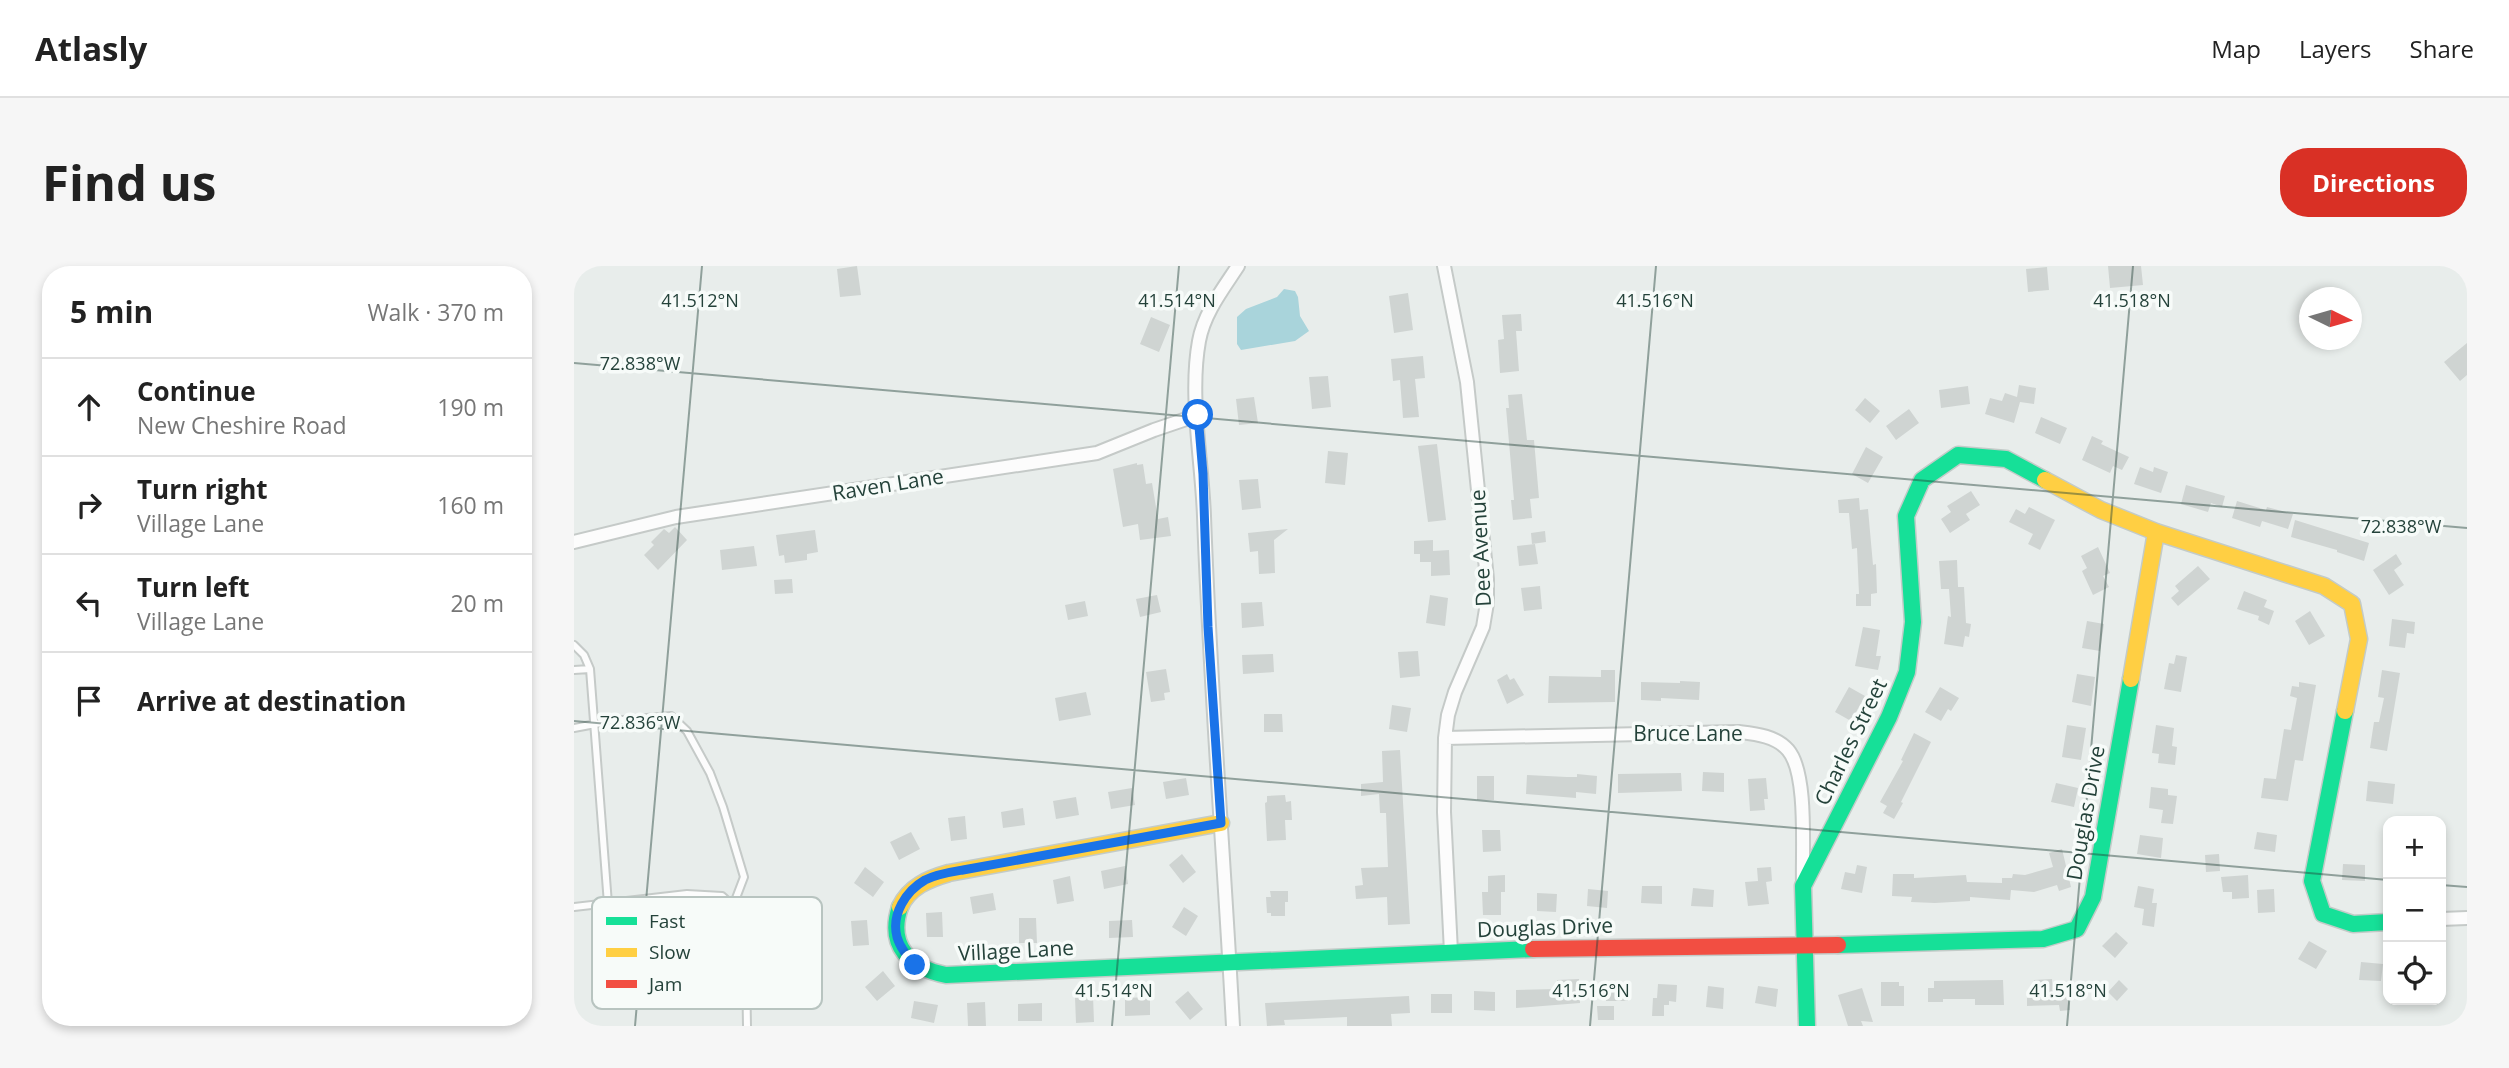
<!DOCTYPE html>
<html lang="en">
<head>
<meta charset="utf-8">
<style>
  body { margin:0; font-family:"Open Sans",sans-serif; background:#f6f6f6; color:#222 }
  .controls { position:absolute; right:21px; bottom:21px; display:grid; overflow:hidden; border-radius:14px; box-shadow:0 4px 10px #0003 }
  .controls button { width:63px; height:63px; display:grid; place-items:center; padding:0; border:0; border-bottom:2px solid #e0e0e0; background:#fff; color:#222; font:35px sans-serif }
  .compass { position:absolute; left:1725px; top:21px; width:63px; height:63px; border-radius:50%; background:#fff; box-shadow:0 4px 10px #0003; rotate:95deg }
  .stop { position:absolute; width:21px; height:21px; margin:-16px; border:5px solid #1a73e8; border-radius:50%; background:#fff }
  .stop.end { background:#1a73e8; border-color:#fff; box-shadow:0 2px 7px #0008 }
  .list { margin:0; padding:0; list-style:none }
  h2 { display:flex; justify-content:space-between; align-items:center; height:91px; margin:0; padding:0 28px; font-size:30px }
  h2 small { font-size:23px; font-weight:400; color:#767676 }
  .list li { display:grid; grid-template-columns:46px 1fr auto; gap:21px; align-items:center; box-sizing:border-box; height:98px; padding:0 28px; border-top:2px solid #e0e0e0 }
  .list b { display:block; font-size:26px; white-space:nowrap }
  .list p { margin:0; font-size:23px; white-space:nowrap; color:#767676 }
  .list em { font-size:23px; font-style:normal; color:#767676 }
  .icon { flex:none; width:38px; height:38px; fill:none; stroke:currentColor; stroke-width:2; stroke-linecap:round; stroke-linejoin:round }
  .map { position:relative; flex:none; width:1893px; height:760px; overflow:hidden; border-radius:28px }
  header { display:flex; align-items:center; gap:42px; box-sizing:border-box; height:98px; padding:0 35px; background:#fff; border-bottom:2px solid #e0e0e0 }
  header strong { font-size:33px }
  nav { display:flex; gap:38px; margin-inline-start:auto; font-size:24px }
  .intro { display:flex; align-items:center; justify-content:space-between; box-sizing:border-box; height:168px; padding:0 42px }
  h1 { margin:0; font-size:49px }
  .button { padding:18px 32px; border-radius:28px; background:#d93025; color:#fff; font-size:24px; font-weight:700 }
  main { display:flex; gap:42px; padding:0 42px }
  aside { flex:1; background:#fff; border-radius:28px; box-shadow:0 4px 10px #0003 }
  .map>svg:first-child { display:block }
  .water { fill:#a9d4db }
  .building { fill:#cfd4d2 }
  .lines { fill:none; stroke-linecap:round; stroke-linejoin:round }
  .lane-casing { stroke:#c5cac8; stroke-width:10 }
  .street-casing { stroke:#c5cac8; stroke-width:16 }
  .fast-casing { stroke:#c3cbc8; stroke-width:19 }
  .slow-casing { stroke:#c3cbc8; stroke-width:19 }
  .jam-casing { stroke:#c3cbc8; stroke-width:19 }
  .lane { stroke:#fcfcfc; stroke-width:6 }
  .street { stroke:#fcfcfc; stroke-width:12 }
  .fast { stroke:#16e098; stroke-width:16 }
  .slow { stroke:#ffcf43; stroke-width:16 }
  .jam { stroke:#f24e42; stroke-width:16 }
  .route { stroke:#1a73e8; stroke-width:9 }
  .ticks { fill:none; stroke:#24423a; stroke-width:2; stroke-opacity:0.45 }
  .labels { text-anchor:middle; stroke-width:7; stroke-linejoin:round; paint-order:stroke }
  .street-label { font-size:21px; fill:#24423a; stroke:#f7fbf9 }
  .key { fill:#f7fbf9; stroke:#b8c4c0; stroke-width:2 }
  .key-label { font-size:19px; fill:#24423a }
  .ticks-label { font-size:18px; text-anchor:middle; fill:#24423a; stroke:#f7fbf9; stroke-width:7; stroke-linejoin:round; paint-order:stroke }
</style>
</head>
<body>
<header>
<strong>Atlasly</strong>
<nav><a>Map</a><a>Layers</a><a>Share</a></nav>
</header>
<div class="intro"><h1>Find us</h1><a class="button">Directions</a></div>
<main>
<aside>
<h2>5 min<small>Walk · 370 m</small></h2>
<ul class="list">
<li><svg class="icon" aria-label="ahead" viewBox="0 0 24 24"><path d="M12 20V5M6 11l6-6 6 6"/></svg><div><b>Continue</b><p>New Cheshire Road</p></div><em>190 m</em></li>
<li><svg class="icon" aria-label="right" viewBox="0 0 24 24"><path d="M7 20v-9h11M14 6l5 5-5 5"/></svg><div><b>Turn right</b><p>Village Lane</p></div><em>160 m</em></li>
<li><svg class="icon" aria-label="left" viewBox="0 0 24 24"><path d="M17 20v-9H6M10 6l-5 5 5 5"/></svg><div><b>Turn left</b><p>Village Lane</p></div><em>20 m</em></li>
<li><svg class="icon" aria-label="arrive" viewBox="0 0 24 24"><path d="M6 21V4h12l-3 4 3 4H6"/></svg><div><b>Arrive at destination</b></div></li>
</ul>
</aside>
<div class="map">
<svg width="1893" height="760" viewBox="0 0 1893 760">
  <rect width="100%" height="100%" fill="#e8edeb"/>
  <path class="water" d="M710,23L721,25L724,31L726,50L735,65L721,75L667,84L663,78V51L672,43L703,31Z"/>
  <path class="building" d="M283,0L287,29L266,31L263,3Z
    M1534,0H1567L1569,19L1536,22Z
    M1473,1L1475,24L1454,26L1452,3Z
    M834,27L839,64L820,67L815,30Z
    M947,48L948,65H942L945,105L926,107L924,74L930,73L928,49Z
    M577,51L596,59L585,86L566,78Z
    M1893,77V109L1886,115L1870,96Z
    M849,90L851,112L841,113L845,151L829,152L826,114L819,115L817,93Z
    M754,110L757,141L738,143L735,111Z
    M1445,119L1462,122L1460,138L1446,136L1440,157L1411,148L1416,132L1428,135L1431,127L1443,131Z
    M1394,120L1396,138L1367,142L1365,124Z
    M948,128L953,174H960L965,232L956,233L958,252L939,254L937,234H940L932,142H935L934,129Z
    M680,131L684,157L665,159L662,133Z
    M1291,132L1306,145L1296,157L1281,144Z
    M1335,143L1345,157L1322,174L1312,160Z
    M1467,151L1493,162L1486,178L1461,167Z
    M1518,170L1529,175L1527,178L1555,191L1548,204L1539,200L1536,207L1508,194Z
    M863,178L872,254L854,256L844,180Z
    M1292,181L1309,191L1294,217L1278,208Z
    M754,185L774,187L771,219L751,217Z
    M563,197V199L569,198L572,218L578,217L584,253L594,251L597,270L566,274L564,258L549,261L539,203Z
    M1566,201L1579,206L1580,201L1594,206L1587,227L1560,218Z
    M684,213L687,242L668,244L665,214Z
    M1612,219L1651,230L1648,241L1637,237L1634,246L1607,238Z
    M1397,225L1406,239L1392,248L1396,254L1376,267L1367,253L1377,246L1373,240Z
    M1285,232L1286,244L1294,243L1299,299L1302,298L1303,327L1297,328V340H1282V328H1285L1283,282L1278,283L1275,247H1265L1264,234Z
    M1663,235L1692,244L1693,241L1719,248L1714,263L1688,255L1686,261L1658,252Z
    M1455,241L1481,254L1466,284L1454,278L1459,268L1435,256L1442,243L1451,248Z
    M1721,254L1795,277L1790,295L1763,286V284L1717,271Z
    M101,261L113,274L84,304L70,289L80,279L77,276L90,263L95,267Z
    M714,263L700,274L701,307L685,308L684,285L676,286L674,267Z
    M241,264L244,286L233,288V294L211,297L210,289L205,290L202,269Z
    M971,265L972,276L958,278L957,267Z
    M859,274V285L875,284L876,309L857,310V296H846V288H840V275Z
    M961,278L964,298L945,300L943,280Z
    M180,280L183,300L148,304L146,284Z
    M1524,281L1536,307L1529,310L1535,321L1519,329L1508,305L1513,302L1507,290Z
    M1822,288L1828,298L1820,304L1830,319L1815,329L1799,304Z
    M1383,294L1384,321H1390L1392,357L1397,358L1395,371L1391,370L1389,381L1370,378L1374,350L1377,351L1375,323H1367L1365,295Z
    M1624,300L1636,313L1604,340L1597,332L1605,325L1601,320Z
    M218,313L219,327L201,328L200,314Z
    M966,320L968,343L950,345L947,322Z
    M1670,325L1693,334L1690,341L1700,345L1695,359L1684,354L1685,350L1663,343Z
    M583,329L587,346L566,351L562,333Z
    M856,329L874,332L871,360L852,357Z
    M511,335L514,350L494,354L491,339Z
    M688,336L690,360L668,362L667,337Z
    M1736,345L1751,370L1735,379L1721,355Z
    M1818,353L1841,356L1840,368L1833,367L1831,382L1815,380Z
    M1513,355L1530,358L1526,385L1508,382Z
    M1289,361L1306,364L1302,390H1307L1304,404L1281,400Z
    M844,385L846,410L826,412L824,386Z
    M699,388L700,406L669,408L668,389Z
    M1602,389L1613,391L1607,426L1590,423L1595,397L1600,398Z
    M592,403L596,426L590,427L591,434L577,436L572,406Z
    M1027,404H1041V436L974,437L975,410L1027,411Z
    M1808,404L1826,407L1813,485L1796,482L1800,456H1805L1810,432L1804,431Z
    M933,408L936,414L940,412L950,429L933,438L923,414Z
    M1503,408L1521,411L1517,440L1498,436Z
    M1106,415L1126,416L1125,434L1087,432V435L1067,434V416L1106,417Z
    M1725,416L1742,419L1729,495L1721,494L1714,535L1687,532L1690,512L1702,513L1710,463L1717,464L1723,432L1716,430L1718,420L1725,421Z
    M1275,421L1291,430L1277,455L1261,446Z
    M1366,421L1385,432L1377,445L1374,443L1367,455L1351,446Z
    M512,426L517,449L485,455L481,432Z
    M818,439L837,442L833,466L815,463Z
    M690,448H708L709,466H690Z
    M1493,459L1512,462L1507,494L1488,491Z
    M1582,459L1600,462L1598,480L1603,481L1601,499L1584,497L1585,488L1578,487Z
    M1340,467L1357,476L1327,536L1329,537L1320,553L1309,547L1313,540L1306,536L1329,495L1327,494Z
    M826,484L836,658L814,659L813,631L782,633L781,620L789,619L787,602L814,601L812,547H806L805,528L787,530V518L809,516L808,485Z
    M1129,506L1150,507V526L1128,525Z
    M1107,507L1108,525L1044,527V508Z
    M1003,508L1023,510L1022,528L1002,526V532L952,528L953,509L993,511H1003Z
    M903,510H920V534H903Z
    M612,512L615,529L592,533L589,516Z
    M1192,512L1194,533H1190L1191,544L1176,545L1174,513Z
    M1794,515L1821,518L1819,538L1792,535Z
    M1482,517L1504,522L1500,541L1477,536Z
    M1577,521L1594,523V529L1603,530L1599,558L1587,557L1589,544L1575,542Z
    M558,522L561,539L537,543L534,526Z
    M711,529L712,536L717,535L718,554H711L712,574L693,575L691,537L693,536V530Z
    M502,531L505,549L482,553L479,535Z
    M449,542L451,559L429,562L427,546Z
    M391,550L393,573L377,575L374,552Z
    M908,564H926L927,585L909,586Z
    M337,566L346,583L325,594L316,576Z
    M1683,566L1703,569L1701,586L1680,583Z
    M1566,569L1589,572L1587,592L1563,588Z
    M1488,583L1497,621L1485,625L1483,619L1460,626L1437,624L1436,634L1396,631V635L1361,637L1337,636L1338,631L1318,630L1319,608H1340V612L1392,609L1393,616L1428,617V612H1438L1439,608L1451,609L1479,601L1475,587Z
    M608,588L622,606L609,617L595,599Z
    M1645,588L1646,605L1632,606L1631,589Z
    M1769,598L1791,599V615L1768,614Z
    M1283,599L1293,601L1288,627L1267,623L1271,606L1281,608Z
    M551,600L554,618L530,623L527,605Z
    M291,601L310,616L299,631L280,617Z
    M1197,601L1198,615L1192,616L1195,638L1174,640L1171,616L1184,615L1183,602Z
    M931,609V626H927V649H909L908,626H914V610Z
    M1674,609L1675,632L1658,633V626H1649L1647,611Z
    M496,610L500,635L483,638L479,614Z
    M1068,620H1088V638L1067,637Z
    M1564,620L1580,623L1578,637H1583L1580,661L1568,659L1570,643L1560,641Z
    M1119,622L1140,624L1139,641L1117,640Z
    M1014,623L1034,625L1033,642L1013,640Z
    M1700,623L1701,646L1684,647L1683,624Z
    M696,625H714V636H711V650H697V647H693L692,631H697Z
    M419,627L422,644L399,648L396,631Z
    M963,627L983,628L982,646L963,645Z
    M610,641L624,650L612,670L598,661Z
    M368,646L369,671H353L352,647Z
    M445,652H462L463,677H445Z
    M293,654L295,679L279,680L277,655Z
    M558,654L559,671L535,672V655Z
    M1542,666L1554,677L1541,692L1528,680Z
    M1735,675L1753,685L1742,703L1724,693Z
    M1787,696L1809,698L1807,715L1785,714Z
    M309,705L321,720L303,735L291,721Z
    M1005,713L1006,737L942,742V724L983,723V714Z
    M1478,713L1479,729L1494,727L1496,744L1486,745L1485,739L1453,740V732L1460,731V714Z
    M1429,714L1430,739H1401V733H1369V736H1354V722H1360V715Z
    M1545,714L1554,723L1543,735L1534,726Z
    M1307,716H1325V720H1330V740H1307Z
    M1032,718H1054V735H1032Z
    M1084,718L1103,719L1102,736L1095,735V739H1090V750H1078L1079,732H1083Z
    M1134,720L1150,722L1149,743L1132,741Z
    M1184,720L1204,723L1202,741L1181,737Z
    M1288,722L1299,756L1287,755L1289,760H1274L1264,729Z
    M614,725L629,743L616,754L601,736Z
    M900,725L921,726V745L900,744Z
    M857,728H878V747H857Z
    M519,730L520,756L502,757L501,731Z
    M835,730L836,747L817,748L818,760H773V751L710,754L711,759L693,760L691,737Z
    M576,731V749L551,750V732Z
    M340,735L364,739L360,757L337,752Z
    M411,736L412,760H394L393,737Z
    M468,737V755H444V738Z
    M1023,740H1040V754H1024Z"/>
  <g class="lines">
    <g class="lane-casing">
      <path id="lane" d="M0,379L10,389L16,403L34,638
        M0,404L16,403
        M0,462L37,455L97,450L113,465L136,507L149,541L170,611L159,640
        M0,641L113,628L148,630L159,640L172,702L173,760"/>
    </g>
    <g class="street-casing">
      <path id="street" d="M870,0L893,116L913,313V337L909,361L881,426L874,449L871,472L870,546L877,686
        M0,276L102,251L523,187L580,164L624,149
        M871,472L1165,466C1182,468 1202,470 1214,484C1234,507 1228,585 1229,617
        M1867,653L1893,652
        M659,760C650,590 636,420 630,250C628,194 615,130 625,75C630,47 649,23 664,0"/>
    </g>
    <g class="fast-casing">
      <path id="fast" d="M1771,445L1738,615L1749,648L1779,658L1814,656
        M326,641C313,680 336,702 372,709L959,683
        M1264,679L1469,673L1503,663L1519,631L1557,413
        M1233,760L1229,620L1315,451L1333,406L1339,356L1332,250L1348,214L1384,189L1432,193L1471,214"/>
    </g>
    <g class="slow-casing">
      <path id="slow" d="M1471,214L1527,244L1582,266L1750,320L1778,338L1785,373L1771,445
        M1557,413L1582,266
        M326,641C335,621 354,613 375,607L647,557"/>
    </g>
    <g class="jam-casing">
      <path id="jam" d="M959,683L1264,679"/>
    </g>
    <use href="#lane" class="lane"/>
    <use href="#street" class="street"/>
    <use href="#fast" class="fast"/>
    <use href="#slow" class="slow"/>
    <use href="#jam" class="jam"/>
  </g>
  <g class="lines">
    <path class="route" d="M341,699C334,691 326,682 323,671C317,648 332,625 351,614C363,608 377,606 389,604L647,557L634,361L629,208L624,149"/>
  </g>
  <path class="ticks" d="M0,97L1893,262M0,455L1814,614M1867,619L1893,621M61,760L128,0M538,760L605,0M1016,760L1082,0M1493,760L1559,0"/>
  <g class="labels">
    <g class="street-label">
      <text transform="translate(314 219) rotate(-9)" y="7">Raven Lane</text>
      <text transform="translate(907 282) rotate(-93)" y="7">Dee Avenue</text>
      <text x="1114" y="475">Bruce Lane</text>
      <text transform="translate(1277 476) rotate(-64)" y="7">Charles Street</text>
      <text transform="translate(1512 547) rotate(-80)" y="7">Douglas Drive</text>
      <text transform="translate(971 662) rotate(-2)" y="7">Douglas Drive</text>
      <text transform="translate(442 685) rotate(-3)" y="7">Village Lane</text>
    </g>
  </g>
  <rect x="18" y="631" width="230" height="112" rx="10" class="key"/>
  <rect x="32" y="651" width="31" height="8" fill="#16e098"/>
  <rect x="32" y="682" width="31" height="9" fill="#ffcf43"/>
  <rect x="32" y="714" width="31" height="8" fill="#f24e42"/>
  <g class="key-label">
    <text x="75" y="662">Fast</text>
    <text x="75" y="693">Slow</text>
    <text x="75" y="725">Jam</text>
  </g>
  <g class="ticks-label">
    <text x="126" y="41">41.512°N</text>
    <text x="603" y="41">41.514°N</text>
    <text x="1081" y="41">41.516°N</text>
    <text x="1558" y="41">41.518°N</text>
    <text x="66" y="104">72.838°W</text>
    <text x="1827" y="267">72.838°W</text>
    <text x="66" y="463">72.836°W</text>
    <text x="540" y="731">41.514°N</text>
    <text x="1017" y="731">41.516°N</text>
    <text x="1494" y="731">41.518°N</text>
  </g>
</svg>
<div class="controls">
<button>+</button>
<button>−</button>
<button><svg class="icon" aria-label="locate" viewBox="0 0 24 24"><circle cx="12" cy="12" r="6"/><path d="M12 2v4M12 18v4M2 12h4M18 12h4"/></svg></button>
</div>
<svg class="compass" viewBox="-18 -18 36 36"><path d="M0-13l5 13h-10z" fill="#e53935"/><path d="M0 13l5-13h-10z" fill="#767676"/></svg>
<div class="stop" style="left:624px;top:149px"></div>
<div class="stop end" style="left:341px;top:699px"></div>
</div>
</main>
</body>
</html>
